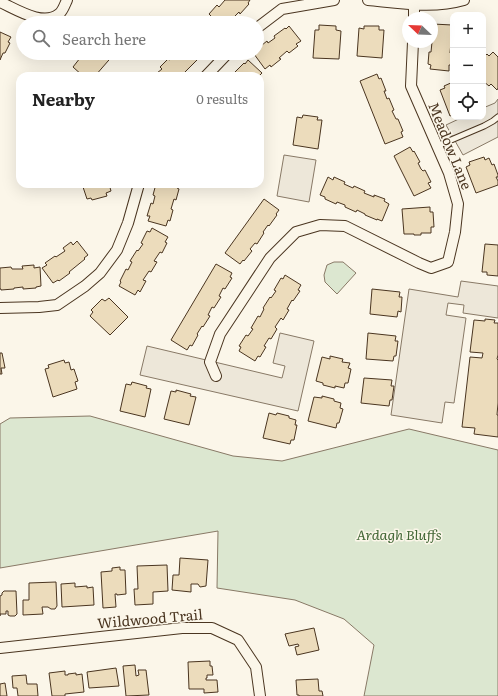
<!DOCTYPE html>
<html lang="en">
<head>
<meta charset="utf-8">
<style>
  body { margin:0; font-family:Literata,serif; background:#f6f6f6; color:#222 }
  .controls { position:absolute; right:12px; top:12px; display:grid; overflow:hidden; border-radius:8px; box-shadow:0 4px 16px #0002 }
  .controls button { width:36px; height:36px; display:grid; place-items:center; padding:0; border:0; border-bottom:1px solid #e0e0e0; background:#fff; color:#222; font:20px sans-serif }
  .compass { position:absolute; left:402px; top:12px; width:36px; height:36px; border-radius:50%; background:#fff; box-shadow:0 4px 16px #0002; rotate:293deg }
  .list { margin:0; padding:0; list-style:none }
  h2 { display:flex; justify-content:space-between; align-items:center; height:52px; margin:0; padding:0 16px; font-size:17px }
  h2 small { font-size:13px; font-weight:400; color:#767676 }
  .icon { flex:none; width:22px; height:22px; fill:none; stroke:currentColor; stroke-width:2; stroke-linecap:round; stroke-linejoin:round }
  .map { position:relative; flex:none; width:498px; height:696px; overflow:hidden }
  .search { position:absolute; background:#fff; box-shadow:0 4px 16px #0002; left:16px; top:16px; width:248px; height:44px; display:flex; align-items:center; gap:10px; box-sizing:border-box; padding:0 14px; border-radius:22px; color:#767676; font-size:15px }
  .panel { position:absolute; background:#fff; box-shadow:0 4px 16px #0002; left:16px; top:72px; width:248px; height:116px; border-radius:12px }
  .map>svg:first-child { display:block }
  .green { fill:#dce7d0; stroke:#887966 }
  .parking { fill:#ede7d9; stroke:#887966 }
  .building { fill:#ecdcbc; stroke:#4a3520 }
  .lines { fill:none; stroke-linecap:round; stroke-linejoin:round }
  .service-casing { stroke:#4a3520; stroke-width:7 }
  .minor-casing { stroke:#4a3520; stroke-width:12 }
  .service { stroke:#fbf6e9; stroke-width:5 }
  .minor { stroke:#fbf6e9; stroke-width:10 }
  .labels { text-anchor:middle; stroke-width:3; stroke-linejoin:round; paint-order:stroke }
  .street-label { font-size:14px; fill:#4a3520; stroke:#fbf6e9 }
  .park-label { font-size:14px; font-style:italic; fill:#436837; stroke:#fbf6e9 }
</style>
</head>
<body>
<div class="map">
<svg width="498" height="696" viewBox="0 0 498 696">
  <rect width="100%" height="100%" fill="#fbf6e9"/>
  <path class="green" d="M334,262H343L356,273L337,294L325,282L324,275L327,265Z
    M90,416L233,456L282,461L409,429L498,450V696H364L374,645L344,619L295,600L217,588L218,531L0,568V424L10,418Z"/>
  <path class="parking" d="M498,99V137L463,155L446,125L463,117H483V108L495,103Z
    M284,155L316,160L309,202L277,196Z
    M461,281L498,286V318L463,313L464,305L448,303L446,315L466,318L454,403L445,402L442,423L391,415L409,289L458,297Z
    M280,333L314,341L298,411L140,375L147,346L282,378L285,366L273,363Z"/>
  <path class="building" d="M225,0H250L248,3L249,4L240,14L239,12L233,18L234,20L231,23H200L202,21L204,23L211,16L209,14L217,5L219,7Z
    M433,24L452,25L451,30H453V42H451L450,53H452V65H449V71L430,69L431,65L428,64L429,52H431L432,42H430H432V29H433Z
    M319,25L336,26V30L341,31L339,59L313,58L315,30H319Z
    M289,26L301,41L296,44L298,46L289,53L287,51L279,58L281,59L271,67L270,65L265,69L254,54L257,53L258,51L257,49L267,41L268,43L275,38L274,36L285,28L286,29Z
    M364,26H379V30H384L382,58L357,56L359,28L364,29Z
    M0,32L11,37L8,42L10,43L5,53H3L0,60Z
    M493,52L498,57V88L497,90L491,84L489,86L483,81V58L487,54L489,56Z
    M84,53H115L95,76H83L73,67Z
    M177,53H201L198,56L200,57L185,72L186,74L184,76H161L157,73L162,69L160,67L168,59L170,60Z
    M248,60L262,73L259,76H235L237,74L235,72L244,63L245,64Z
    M377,74L379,79L381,78L386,91H384L387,99L389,98L394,110L392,111L396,119H398L403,131L401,132L403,137L385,144L360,81Z
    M453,82V115L450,116L440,90L445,88L444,86Z
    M303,115L318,117L317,120H322L318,149L293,145L297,117L302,118Z
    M410,147L413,152L414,151L420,162L418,163L421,169L423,171L425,170L431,182L428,183L431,188L414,196L394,156Z
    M484,157L485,160L489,158L492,165L494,164L498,175V177H496L498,181V185L476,193L466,167L470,165L469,162Z
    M328,177L333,180L334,177L345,182L344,184L353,188L354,186L365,191L364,193L374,197V195L385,199L384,201L389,204L382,221L377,219V220L365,215V214L357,210L356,212L345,207V205L337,202L336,204L325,199V197L320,195Z
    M82,184H109L111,191L106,193L107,196L92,200L91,198L87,199Z
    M156,184H178L177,188L179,189L176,200L174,199L171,209L173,210L170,221L168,220L166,226L148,221L150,216H147L151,203L153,204L155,196L153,195Z
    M264,199L279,210L276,214L277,215L269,226L268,225L263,232L264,233L257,244L255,243L250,249L252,251L244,261L243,260L240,264L225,253Z
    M430,207V212H433L434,227H431V233H421V235H414V234H404L402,209Z
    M152,228L168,237L165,242L167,243L162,253L160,252L154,261L157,262L151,272L149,271L143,280L146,281L140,292L138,290L135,295L119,286L121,282L120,281L126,269L128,270L132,262L130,261L137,250L138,251L143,244L141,243L147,231L150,232Z
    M77,241L88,255L84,258L85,259L69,272L70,273L59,281L58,280L53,283L42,268L47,265L45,263L55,256L56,257L65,251L63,248L71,242L73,245Z
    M485,244L498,245V276L487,275V272H482Z
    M216,264L232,273L230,277L232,278L225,289L223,288L219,296L221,297L214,308L212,307L208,315L210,316L203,327L202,326L197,334L198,335L192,346L190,345L187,350L171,340Z
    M34,265V268L40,267L41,286L36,287V288L23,289V287L14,288V289L1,290V289H0V268L11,267L12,269H23L22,266Z
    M285,275L301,285L298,290L300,291L293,301L292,300L287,309L289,310L283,320L281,318L275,327L277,329L271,339L269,338L264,346L266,347L260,357L258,356L255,361L239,351L241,347L239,346L246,335L248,336L253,329L251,328L258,316L260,317L264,309L263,308L270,297L271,298L276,291L274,290L281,278L283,279Z
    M372,289L400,292L399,297H402L401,312L398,311L397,317L370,314Z
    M109,298L128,317L110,335L90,316L93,312L91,310L102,299L105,301Z
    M485,319L495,320L494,323H498V355L497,359L498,360V403L497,415H498V437L474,434L475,428L462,427L470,357L482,358L483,353L470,352L474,320L485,321Z
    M368,333L396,336L395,341H398L396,356H394L393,361L366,359Z
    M0,353H2L5,368H1L2,374H0Z
    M330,356L343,359L342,362L350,363L348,368L351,369L348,383H345L344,388L335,386V388L323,385V383L316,381L322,357L330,359Z
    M64,360L65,363L69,362L71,370L74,369L78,381L75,382L77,389L53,397L45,369L49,368L48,365Z
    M364,378L392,380L391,386H394L392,400H390L389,406L361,403Z
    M132,382L147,386L146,388L151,389L145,417L120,411L126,384L131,385Z
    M176,390L191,394L190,396L196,397L189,425L164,419L171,391L176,392Z
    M322,396L334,399V401L341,403L340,408L343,409L339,423H337L336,428L308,421L314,397L322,398Z
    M269,413L276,415L277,413L289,416V418L296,420L295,425H297L294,440H291L290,444L263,438Z
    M180,558L208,560L206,586L200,587L198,584H191V592L172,590L173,575H179Z
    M167,565L168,591L153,592V604L135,605L134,589H138L137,566Z
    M120,567V570H125L126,594L117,595V594H115L116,607L103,608L101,572L112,571V568Z
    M56,582L57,606L55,609H51L48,607H42L43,614L23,615V600H29V583Z
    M75,583V587L87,586V588L93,587L94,605L62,607L61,584Z
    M4,591H16L17,614L15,616H10L8,615V611H6V614H0V616V596L2,595V593Z
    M314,628L319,650L297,655L295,647L299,646L298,644L289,646L285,634Z
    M210,661V666H212L213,675H207V678H206V680H217L218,692L204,693V689H189L188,662Z
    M135,665L136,676L139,675L138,670H146L149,695L126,696L123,666Z
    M116,668L119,686L89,688L87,672Z
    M65,671V675H68V674L76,673V675L82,674L84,692L65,694V696H52L49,673Z
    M26,675L27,684H37L38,696H18L17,688H13L12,676Z
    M318,679L319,691H322L323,696H299V695H297L296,680Z
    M5,683L7,696H0V684Z"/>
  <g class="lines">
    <g class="service-casing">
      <path id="service" d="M437,146L484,126L493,121L498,117"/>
    </g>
    <g class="minor-casing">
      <path id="minor" d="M368,0C399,3 433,9 464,0
        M0,2C16,9 43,27 59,14C63,11 65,4 67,0
        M414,18V5
        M257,28L282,9L334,0
        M206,76L228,53
        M0,308L39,307L57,305L85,286L100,273L117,250L128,223L139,184
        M216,376L210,362L220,334L270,258L296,232L320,225L345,226L419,263L431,268L448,262L455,232L458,204L449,173L411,86L413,42
        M0,648L182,628H212L238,640L256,667L260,696"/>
    </g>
    <use href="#service" class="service"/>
    <use href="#minor" class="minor"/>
  </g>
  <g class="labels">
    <g class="street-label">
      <text transform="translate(450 146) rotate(68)" y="5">Meadow Lane</text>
      <text transform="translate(150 619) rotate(-5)" y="5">Wildwood Trail</text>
    </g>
    <g class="park-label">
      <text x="399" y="540">Ardagh Bluffs</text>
    </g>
  </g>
</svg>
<div class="controls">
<button>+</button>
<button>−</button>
<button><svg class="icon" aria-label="locate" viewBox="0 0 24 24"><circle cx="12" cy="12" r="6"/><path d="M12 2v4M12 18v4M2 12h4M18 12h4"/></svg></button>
</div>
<svg class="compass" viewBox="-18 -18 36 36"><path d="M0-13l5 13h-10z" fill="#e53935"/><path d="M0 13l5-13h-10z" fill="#767676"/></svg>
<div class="search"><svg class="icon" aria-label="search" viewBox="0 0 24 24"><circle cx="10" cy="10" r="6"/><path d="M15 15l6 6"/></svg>Search here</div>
<section class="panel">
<h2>Nearby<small>0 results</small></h2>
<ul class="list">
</ul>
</section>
</div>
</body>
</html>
